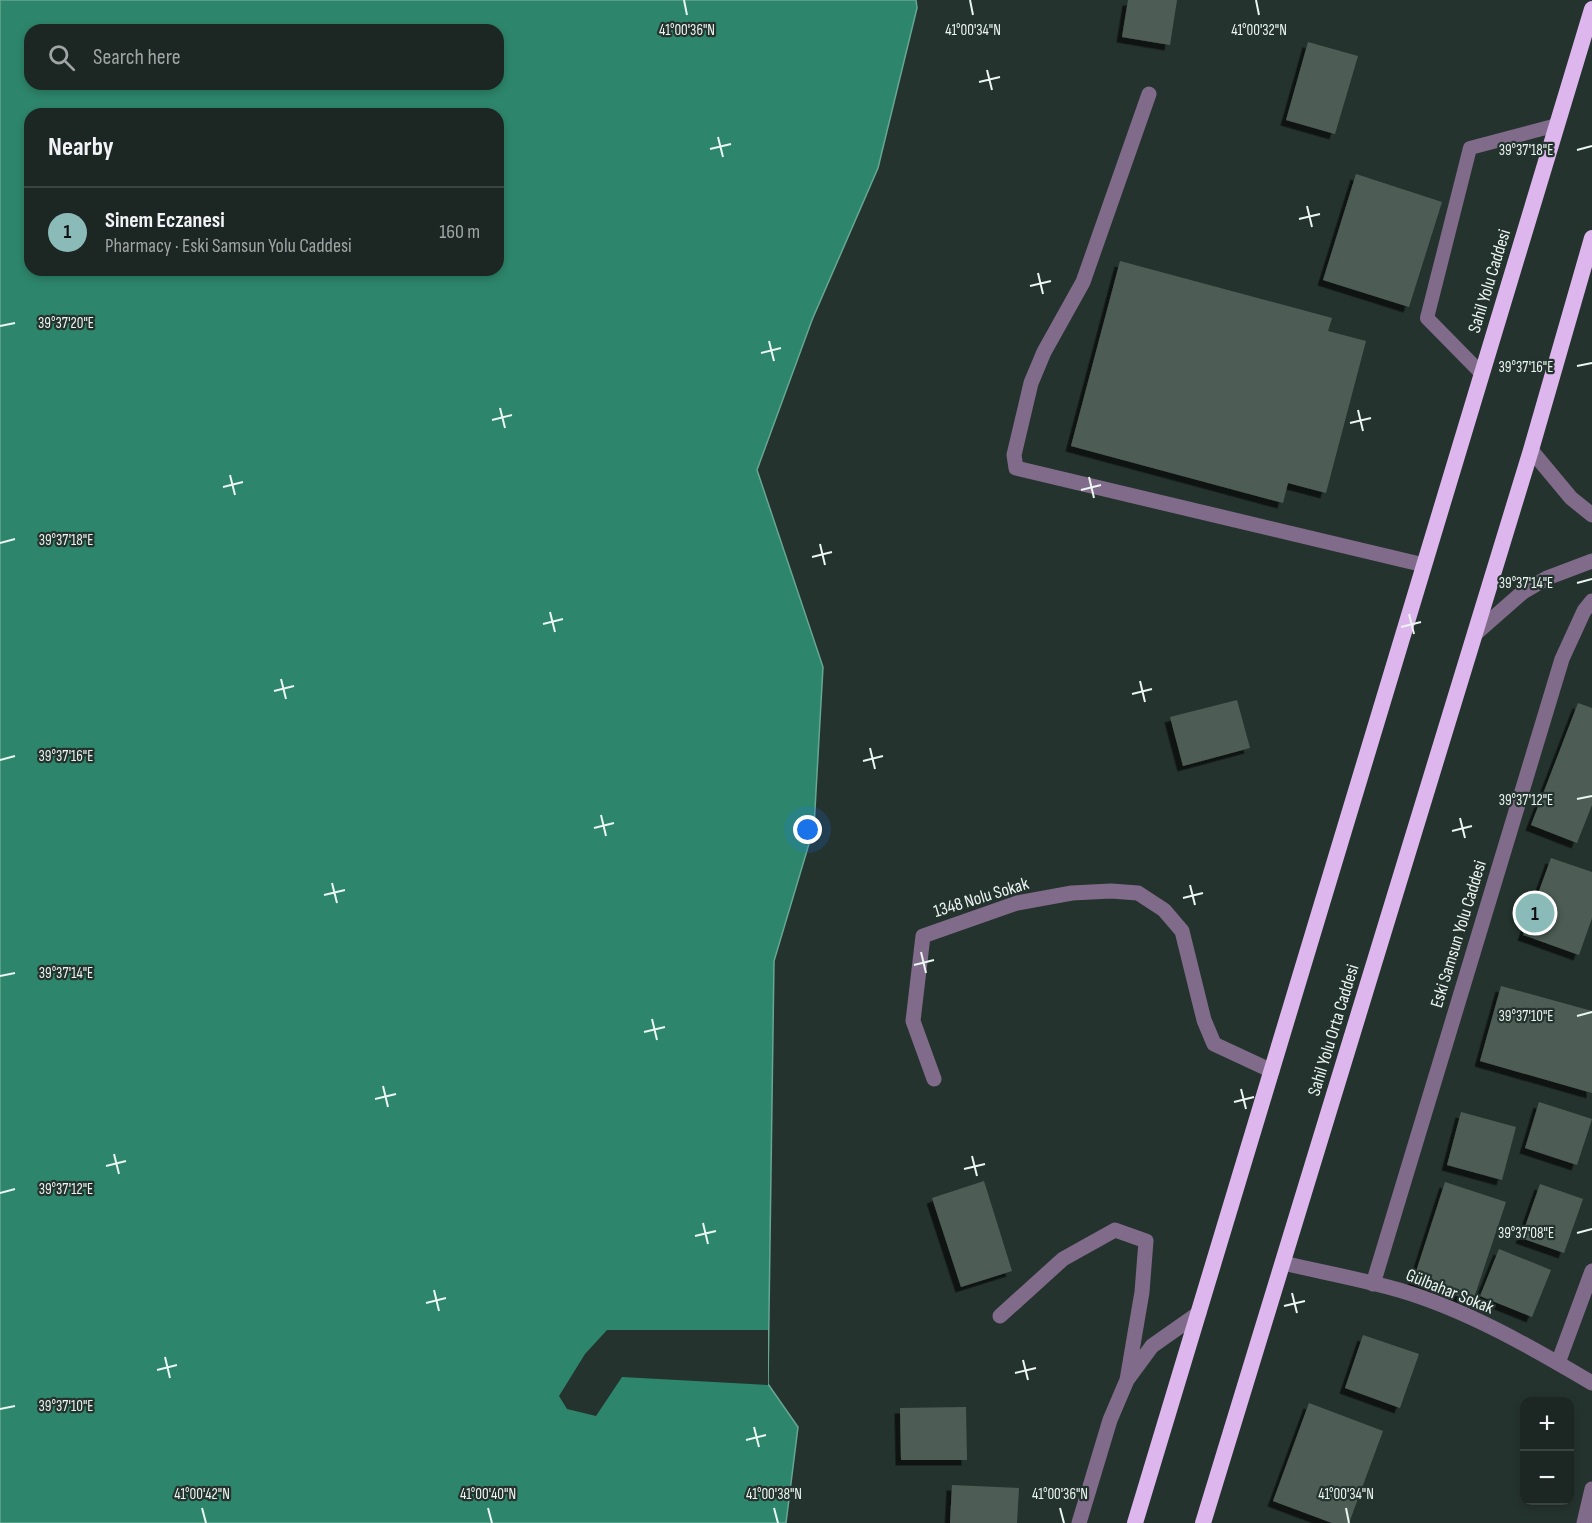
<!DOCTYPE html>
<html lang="en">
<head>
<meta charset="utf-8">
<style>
  body { margin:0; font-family:"Sofia Sans Condensed",sans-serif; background:#252e2a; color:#f1f3f6 }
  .controls { position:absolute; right:18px; bottom:18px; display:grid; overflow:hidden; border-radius:12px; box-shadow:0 3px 9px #0003 }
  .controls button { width:54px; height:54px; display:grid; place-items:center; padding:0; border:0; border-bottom:2px solid #3a4340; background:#1c2622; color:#f1f3f6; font:30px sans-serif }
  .you { position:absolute; left:808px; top:830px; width:21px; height:21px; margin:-15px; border:4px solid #fff; border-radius:50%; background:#1a73e8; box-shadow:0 0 0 9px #1a73e833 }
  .badge { display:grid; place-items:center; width:39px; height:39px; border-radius:50%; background:#8bbbb9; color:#111; font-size:20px; font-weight:700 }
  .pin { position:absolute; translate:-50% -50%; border:3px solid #fff; box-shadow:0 2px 6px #0006 }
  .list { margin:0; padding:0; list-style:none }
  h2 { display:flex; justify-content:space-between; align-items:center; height:78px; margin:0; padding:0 24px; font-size:26px }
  h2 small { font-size:20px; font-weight:400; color:#a0a5a5 }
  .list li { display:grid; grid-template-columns:39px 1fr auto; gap:18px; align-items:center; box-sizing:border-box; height:90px; padding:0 24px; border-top:2px solid #3a4340 }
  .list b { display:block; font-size:22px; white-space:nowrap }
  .list p { margin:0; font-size:20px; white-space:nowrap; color:#a0a5a5 }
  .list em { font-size:20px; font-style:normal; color:#a0a5a5 }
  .icon { flex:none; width:33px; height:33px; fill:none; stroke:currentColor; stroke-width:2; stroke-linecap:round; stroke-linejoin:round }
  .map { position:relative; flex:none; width:1592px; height:1523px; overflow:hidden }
  .search { position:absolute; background:#1c2622; box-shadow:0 3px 9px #0003; left:24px; top:24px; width:480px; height:66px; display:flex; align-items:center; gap:15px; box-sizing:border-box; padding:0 21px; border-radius:18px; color:#a0a5a5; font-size:22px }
  .panel { position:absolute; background:#1c2622; box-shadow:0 3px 9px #0003; left:24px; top:108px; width:480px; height:168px; border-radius:18px }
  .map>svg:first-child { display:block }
  .water { fill:#2d866b; stroke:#66a793; stroke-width:1.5; fill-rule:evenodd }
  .pier { fill:#25332e }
  .building { fill:#4d5d57; filter:url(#shadow) }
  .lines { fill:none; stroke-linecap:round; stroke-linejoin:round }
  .service { stroke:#816b8a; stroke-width:14 }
  .minor { stroke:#816b8a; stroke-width:15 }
  .tertiary { stroke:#816b8a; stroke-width:15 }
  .trunk { stroke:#ddb6ed; stroke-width:16 }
  .ticks { fill:none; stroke:#ebf5f1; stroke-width:2 }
  .labels { text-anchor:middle; stroke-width:4.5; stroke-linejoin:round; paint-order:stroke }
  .street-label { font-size:18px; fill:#ebf5f1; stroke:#25332e }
  .ticks-label { font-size:15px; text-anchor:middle; fill:#ebf5f1; stroke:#25332e; stroke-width:4.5; stroke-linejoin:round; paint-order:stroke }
</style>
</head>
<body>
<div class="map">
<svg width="1592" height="1523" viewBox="0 0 1592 1523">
  <defs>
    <filter id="shadow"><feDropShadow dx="-5.5" dy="5.5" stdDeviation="0" flood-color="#0009"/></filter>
  </defs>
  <rect width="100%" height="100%" fill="#25332e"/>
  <path class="water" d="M0,0H916L917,8L878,168L812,320L757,470L823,667L814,827L774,961L768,1384L798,1427L786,1523H0ZM30,30H498V84H30ZM30,114H498V270H30Z"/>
  <path class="pier" d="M607,1330H768V1385L622,1377L596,1416L567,1409L559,1396L585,1354Z"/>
  <path class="building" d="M1128,0H1177L1170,45L1122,37Z
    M1308,42L1358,56L1335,134L1286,120Z
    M1356,174L1442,202L1409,307L1323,280Z
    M1120,261L1332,318L1328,331L1366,341L1326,493L1288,483L1283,503L1071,446Z
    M1237,700L1250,748L1183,766L1170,717Z
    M1578,703L1592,708V805L1577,843L1531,825Z
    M1551,858L1592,872V918L1579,955L1523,935Z
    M1501,986L1592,1011V1093L1480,1061Z
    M1539,1102L1592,1119L1577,1165L1525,1148Z
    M1461,1112L1516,1127L1502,1180L1447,1165Z
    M984,1181L1012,1271L961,1287L932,1198Z
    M1445,1182L1506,1202L1473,1301L1413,1281Z
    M1540,1184L1583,1199L1564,1253L1521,1238Z
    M1499,1249L1551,1270L1532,1317L1480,1296Z
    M1363,1335L1419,1354L1400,1408L1345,1388Z
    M1309,1403L1383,1431L1349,1523H1332L1273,1501Z
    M966,1407L967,1460H901L900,1408Z
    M952,1485L1019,1488L1017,1523H950Z"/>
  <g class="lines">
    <path class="service" d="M1482,374L1427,318L1470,148L1557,125"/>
    <path class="minor" d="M1149,94L1083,282L1044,352L1031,383L1014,455L1016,468L1424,565
      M934,1079L913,1021L923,936L1017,903L1072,893L1111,891L1138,893L1164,910L1182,931L1204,1020L1214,1044L1272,1071
      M1283,1263C1321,1272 1361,1279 1399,1290C1467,1310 1531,1347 1592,1383
      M1000,1316L1063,1259L1115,1230L1146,1241L1142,1292L1127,1380
      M1558,1363L1592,1271
      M1079,1523L1110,1420L1127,1380L1152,1346L1199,1313
      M1584,1523L1592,1489"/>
    <path class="tertiary" d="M1531,450L1571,498L1592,515
      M1475,634L1523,592L1547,578L1592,561
      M1373,1284L1562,659L1584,611L1592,601"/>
    <path class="trunk" d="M1135,1523L1592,9
      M1203,1523L1531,450L1592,238"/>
  </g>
  <path class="ticks" d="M684,0L687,15M970,0L973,15M1256,0L1259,15M987,70L992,90M979,82L1000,77M718,137L723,157M710,149L731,144M1577,150L1592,146M1307,206L1312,227M1299,219L1320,214M1038,273L1043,294M1030,286L1051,281M0,326L15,323M769,341L774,361M761,353L781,348M1577,366L1592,363M500,408L505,428M1358,410L1363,431M492,420L512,415M1350,423L1371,418M230,475L235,495M1089,477L1094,498M223,487L243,482M1081,490L1101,485M0,543L15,539M820,544L825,565M812,557L832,552M1577,583L1592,579M550,612L555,632M1409,614L1414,634M543,624L563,619M1401,627L1421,622M281,679L286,699M1140,681L1145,702M274,691L294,686M1132,694L1152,689M870,748L875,769M0,760L15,756M863,761L883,756M1577,799L1592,796M601,815L606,836M1460,818L1465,838M594,828L614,823M1452,831L1472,826M332,883L337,903M1190,885L1195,905M324,895L345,890M1183,898L1203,893M921,952L926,973M914,965L934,960M0,976L15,973M1577,1016L1592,1012M652,1019L657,1040M644,1032L665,1027M383,1086L388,1107M1241,1089L1246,1109M375,1099L396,1094M1234,1102L1254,1097M114,1154L119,1174M972,1156L977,1176M106,1166L126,1161M964,1169L985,1164M0,1193L15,1189M703,1223L708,1244M1577,1233L1592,1229M695,1236L716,1231M434,1290L439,1311M1292,1293L1297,1313M426,1303L446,1298M1284,1306L1305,1301M165,1357L170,1378M1023,1360L1028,1380M157,1370L177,1365M1015,1373L1036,1368M0,1409L15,1406M754,1427L759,1447M746,1440L766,1435M202,1508L206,1523M488,1508L492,1523M774,1508L778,1523M1060,1508L1064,1523M1346,1508L1349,1523"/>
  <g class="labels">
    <g class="street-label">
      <text transform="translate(1489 281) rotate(-73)" y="6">Sahil Yolu Caddesi</text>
      <text transform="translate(981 897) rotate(-17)" y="6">1348 Nolu Sokak</text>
      <text transform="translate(1458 934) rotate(-73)" y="6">Eski Samsun Yolu Caddesi</text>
      <text transform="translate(1333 1030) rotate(-73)" y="6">Sahil Yolu Orta Caddesi</text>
      <text transform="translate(1450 1291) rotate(22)" y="6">Gülbahar Sokak</text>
    </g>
  </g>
  <g class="ticks-label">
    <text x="687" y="35">41°00'36"N</text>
    <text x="973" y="35">41°00'34"N</text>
    <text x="1259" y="35">41°00'32"N</text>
    <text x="1526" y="155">39°37'18"E</text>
    <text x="66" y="328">39°37'20"E</text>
    <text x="1526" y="372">39°37'16"E</text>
    <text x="66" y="545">39°37'18"E</text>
    <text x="1526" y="588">39°37'14"E</text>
    <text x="66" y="761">39°37'16"E</text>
    <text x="1526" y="805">39°37'12"E</text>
    <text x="66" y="978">39°37'14"E</text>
    <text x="1526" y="1021">39°37'10"E</text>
    <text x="66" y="1194">39°37'12"E</text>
    <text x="1526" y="1238">39°37'08"E</text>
    <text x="66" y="1411">39°37'10"E</text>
    <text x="202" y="1499">41°00'42"N</text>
    <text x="488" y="1499">41°00'40"N</text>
    <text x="774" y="1499">41°00'38"N</text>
    <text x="1060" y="1499">41°00'36"N</text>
    <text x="1346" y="1499">41°00'34"N</text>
  </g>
</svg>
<div class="controls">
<button>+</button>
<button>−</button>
</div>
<div class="you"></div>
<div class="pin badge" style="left:1535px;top:913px">1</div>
<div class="search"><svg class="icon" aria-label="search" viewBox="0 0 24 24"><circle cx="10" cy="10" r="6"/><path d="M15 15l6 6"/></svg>Search here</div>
<section class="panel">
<h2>Nearby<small></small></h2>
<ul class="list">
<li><span class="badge">1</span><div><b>Sinem Eczanesi</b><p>Pharmacy · Eski Samsun Yolu Caddesi</p></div><em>160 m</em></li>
</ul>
</section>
</div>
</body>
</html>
